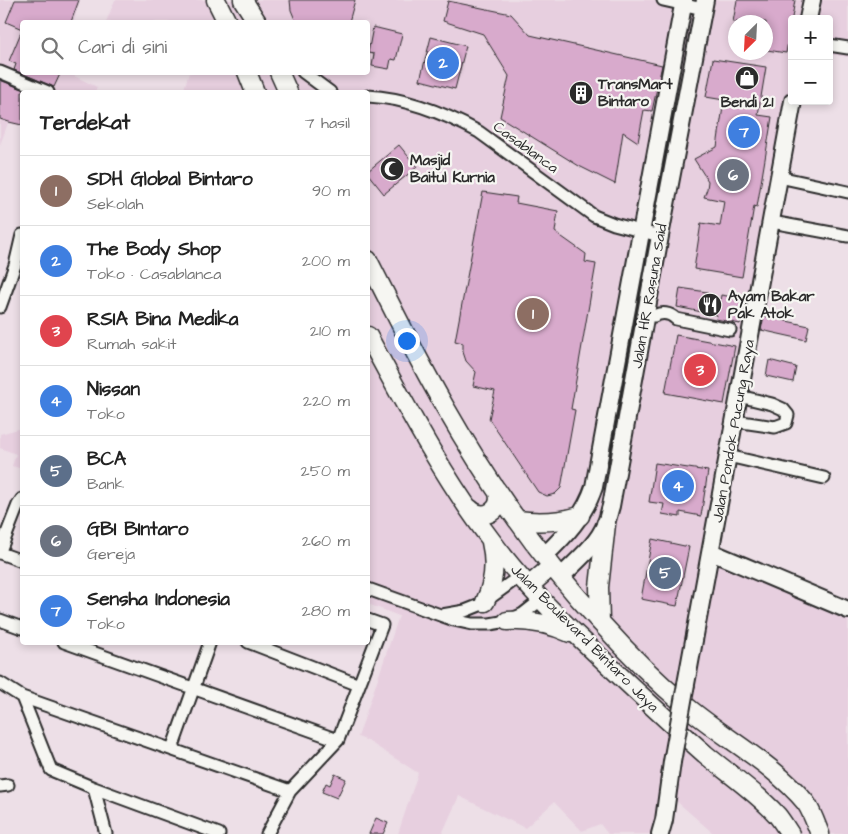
<!DOCTYPE html>
<html lang="id">
<head>
<meta charset="utf-8">
<style>
  body { margin:0; font-family:"Architects Daughter",sans-serif; background:#f6f6f6; color:#222 }
  .controls { position:absolute; right:15px; top:15px; display:grid; overflow:hidden; border-radius:5px; box-shadow:0 2px 8px #0003 }
  .controls button { width:45px; height:45px; display:grid; place-items:center; padding:0; border:0; border-bottom:1px solid #e0e0e0; background:#fff; color:#222; font:25px sans-serif }
  .compass { position:absolute; left:728px; top:15px; width:45px; height:45px; border-radius:50%; background:#fff; box-shadow:0 2px 8px #0003; rotate:204deg }
  .you { position:absolute; left:406px; top:340px; width:18px; height:18px; margin:-12px; border:4px solid #fff; border-radius:50%; background:#1a73e8; box-shadow:0 0 0 8px #1a73e833 }
  .badge { display:grid; place-items:center; width:32px; height:32px; border-radius:50%; background:#b45309; color:#fff; font-size:16px; font-weight:700 }
  .pin { position:absolute; translate:-50% -50%; border:2px solid #fff; box-shadow:0 1px 5px #0006 }
  .list { margin:0; padding:0; list-style:none }
  h2 { display:flex; justify-content:space-between; align-items:center; height:65px; margin:0; padding:0 20px; font-size:21px }
  h2 small { font-size:16px; font-weight:400; color:#767676 }
  .list li { display:grid; grid-template-columns:32px 1fr auto; gap:15px; align-items:center; box-sizing:border-box; height:70px; padding:0 20px; border-top:1px solid #e0e0e0 }
  .list b { display:block; font-size:19px; white-space:nowrap }
  .list p { margin:0; font-size:16px; white-space:nowrap; color:#767676 }
  .list em { font-size:16px; font-style:normal; color:#767676 }
  .icon { flex:none; width:28px; height:28px; fill:none; stroke:currentColor; stroke-width:2; stroke-linecap:round; stroke-linejoin:round }
  .map { position:relative; flex:none; width:848px; height:834px; overflow:hidden }
  .search { position:absolute; background:#fff; box-shadow:0 2px 8px #0003; left:20px; top:20px; width:350px; height:55px; display:flex; align-items:center; gap:12px; box-sizing:border-box; padding:0 18px; border-radius:5px; color:#767676; font-size:19px }
  .panel { position:absolute; background:#fff; box-shadow:0 2px 8px #0003; left:20px; top:90px; width:350px; height:555px; border-radius:5px }
  .map>svg:first-child { display:block }
  .built { fill:#e7cfdf; fill-rule:evenodd }
  .building { fill:#d8aacc; stroke:#2b2b2b }
  .lines { fill:none; stroke-linecap:round; stroke-linejoin:round }
  .street-casing { stroke:#2b2b2b; stroke-width:15 }
  .secondary-casing { stroke:#2b2b2b; stroke-width:20 }
  .primary-casing { stroke:#2b2b2b; stroke-width:21 }
  .street { stroke:#f6f6f2; stroke-width:11 }
  .secondary { stroke:#f6f6f2; stroke-width:16 }
  .primary { stroke:#f6f6f2; stroke-width:18 }
  .secondary-bridge-casing { stroke:#2b2b2b; stroke-width:20; stroke-linecap:butt }
  .secondary-bridge { stroke:#f6f6f2; stroke-width:16 }
  .labels { text-anchor:middle; stroke-width:4.5; stroke-linejoin:round; paint-order:stroke }
  .poi-label { font-size:15px; font-weight:bold; fill:#2b2b2b; stroke:#f6f6f2; text-anchor:start }
  .street-label { font-size:15px; fill:#2b2b2b; stroke:#f6f6f2 }
</style>
</head>
<body>
<div class="map">
<svg width="848" height="834" viewBox="0 0 848 834">
  <rect width="100%" height="100%" fill="#eddfe7"/>
  <filter id="ink" filterUnits="userSpaceOnUse"><feTurbulence type="fractalNoise" baseFrequency=".02" numOctaves="2"/><feDisplacementMap in="SourceGraphic" scale="10" xChannelSelector="R" yChannelSelector="G"/><feConvolveMatrix kernelMatrix="1 2 1 2 8 2 1 2 1" color-interpolation-filters="sRGB"/></filter>
  <g filter="url(#ink)">
    <path class="built" d="M0,0H80L74,22H22V72L68,73L97,87L95,92H22V126L8,123L0,145Z
      M115,0H848V57L829,54V19H792V101L715,553L848,605V834H714L674,799L662,834H608L600,824L582,831L554,802L525,828L459,796L442,834H398L418,773L368,741L358,737L399,616L368,604V92H183L189,73L368,72V22H106ZM736,22H766V52H736Z
      M22,428V469L12,466L16,454L0,448V434Z"/>
    <path class="building" d="M15,0H79L71,22H22V29L6,22Z
      M290,0H355L349,22H296L291,10Z
      M737,0H795L786,53L767,50L768,44H766V22H733Z
      M448,1L511,14L530,35L662,65L652,111L644,110L638,142L623,132L615,184L579,166L500,117L509,76L483,34L443,21Z
      M373,27L402,34L396,60L391,59L389,69L372,66L374,54L368,53Z
      M22,30V72H61L54,87L14,70L16,64L9,61Z
      M431,37L466,46L455,89L420,80Z
      M713,59L766,67L758,115L772,117L757,207L754,206L742,277L694,269L701,223L720,226L724,201L704,197L707,189L708,181L694,159L717,147L724,100L706,97Z
      M0,80L30,92H22V125L9,122L0,119Z
      M399,145L417,167L384,194L368,174V171Z
      M483,192L517,197L516,203L558,211L555,232L586,254L585,262L596,264L571,409L575,410L561,488L555,494L547,496L538,492L489,419L495,391L473,386L476,372L466,361L463,352V343L455,341Z
      M680,288L707,292L706,300L720,302L721,295L745,299L740,324L716,319L717,315L677,307Z
      M764,316L809,326L806,340L761,330Z
      M676,335L735,346L724,404L665,393Z
      M769,360L796,367L793,382L766,376Z
      M655,463L708,471L701,516L680,512V517L662,514L664,504L649,502Z
      M652,539L689,547L677,606L641,599Z
      M335,774L346,779L337,798L322,792L326,783L330,785Z
      M376,818L388,823L383,834H369Z"/>
    <g class="lines">
      <g class="street-casing">
        <path id="street" d="M663,0L703,9
          M829,45L848,48
          M0,72L48,92
          M303,72L330,92
          M368,96C405,98 446,114 479,132L594,216L614,224L660,236
          M779,177L848,192
          M772,222L848,236
          M0,307L15,265L22,235
          M654,316C662,312 670,313 676,319L730,330
          M735,421L775,427L786,423L788,415L783,409L772,404L739,396
          M728,456L824,478
          M0,551L18,505L22,499
          M0,553L22,561
          M368,589L454,620L472,624H490L507,621L523,614L542,599
          M442,615L465,611L480,605L520,576
          M0,620L22,628
          M64,642L338,740
          M248,642L359,685
          M0,683L22,697L51,770L94,788L219,834
          M22,697L290,791
          M172,749L210,642
          M0,786L8,785
          M94,788L106,834
          M267,834L290,791L338,740L382,625L368,620"/>
      </g>
      <g class="secondary-casing">
        <path id="secondary" d="M808,19L812,0
          M711,552L848,610
          M544,556C565,536 585,515 594,487L684,0
          M561,577C576,561 597,545 605,525C608,519 609,512 611,506L660,236L705,0
          M686,684L793,101
          M660,834L664,820L672,762"/>
      </g>
      <g class="primary-casing">
        <path id="primary" d="M216,0L227,22
          M243,0L257,22
          M247,72L255,92
          M279,72L288,92
          M368,260C393,309 417,359 445,407C489,484 541,559 602,624C628,653 656,681 686,706C725,739 773,763 806,803C812,812 816,824 820,834
          M368,336C406,406 443,477 491,540C518,577 550,610 583,641C623,679 663,717 705,754C729,774 756,792 777,815C782,821 786,828 790,834
          M469,508C484,523 505,509 497,490
          M517,520C539,523 559,522 580,516
          M529,586L552,566
          M485,602C494,583 496,563 491,542
          M507,621C530,620 550,624 570,633
          M600,622L599,587L606,524"/>
      </g>
      <use href="#street" class="street"/>
      <use href="#secondary" class="secondary"/>
      <use href="#primary" class="primary"/>
      <g class="secondary-bridge-casing">
        <path id="secondary-bridge" d="M672,762L686,684"/>
      </g>
      <use href="#secondary-bridge" class="secondary-bridge"/>
    </g>
  </g>
  <defs>
    <g id="shop-disc" transform="scale(1.25)"><circle r="9.5" fill="#2b2b2b" stroke="#f6f6f2"/><path d="M-5-2.5h2.3a2.7 3.5 0 0 1 5.4 0H5L5.5 6h-11ZM-1.5-2.5h3a1.5 2.3 0 0 0-3 0Z" fill="#fff"/></g>
    <g id="building-disc" transform="scale(1.25)"><circle r="9.5" fill="#2b2b2b" stroke="#f6f6f2"/><path d="M-4-6H4V6H1V3H-1V6H-4ZM-2.5-4.3h1.7v1.8h-1.7ZM.8-4.3h1.7v1.8H.8ZM-2.5-1h1.7V.8h-1.7ZM.8-1h1.7V.8H.8Z" fill="#fff"/></g>
    <g id="mosque-disc" transform="scale(1.25)"><circle r="9.5" fill="#2b2b2b" stroke="#f6f6f2"/><path d="M3.5-4.9A6 6 0 1 0 3.5 4.9A5 5 0 1 1 3.5-4.9Z" fill="#fff"/></g>
    <g id="restaurant-disc" transform="scale(1.25)"><circle r="9.5" fill="#2b2b2b" stroke="#f6f6f2"/><path d="M-5-6h1v4h1v-4h1v4h1v-4h1v5L-1.5 .5V6h-2V.5L-5-1ZM5-6V6H3V1.5H1.5Q1.5-4 5-6Z" fill="#fff"/></g>
  </defs>
  <g fill-rule="evenodd">
    <use href="#shop-disc" x="747" y="78"/>
    <use href="#building-disc" x="581" y="93"/>
    <use href="#mosque-disc" x="392" y="169"/>
    <use href="#restaurant-disc" x="710" y="305"/>
  </g>
  <g class="labels">
    <g class="poi-label">
      <text x="598" y="89">TransMart<tspan x="598" dy="17">Bintaro</tspan></text>
      <text x="747" y="107" text-anchor="middle">Bendi 21</text>
      <text x="410" y="165">Masjid<tspan x="410" dy="17">Baitul Kurnia</tspan></text>
      <text x="728" y="301">Ayam Bakar<tspan x="728" dy="17">Pak Atok</tspan></text>
    </g>
    <g class="street-label">
      <text transform="translate(526 147) rotate(36)" y="5">Casablanca</text>
      <text transform="translate(649 296) rotate(-80)" y="5">Jalan HR Rasuna Said</text>
      <text transform="translate(733 431) rotate(-80)" y="5">Jalan Pondok Pucung Raya</text>
      <text transform="translate(585 638) rotate(45)" y="5">Jalan Boulevard Bintaro Jaya</text>
    </g>
  </g>
</svg>
<div class="controls">
<button>+</button>
<button>−</button>
</div>
<svg class="compass" viewBox="-18 -18 36 36"><path d="M0-13l5 13h-10z" fill="#e53935"/><path d="M0 13l5-13h-10z" fill="#767676"/></svg>
<div class="you"></div>
<div class="pin badge" style="left:533px;top:314px;background:#8d6e63">1</div>
<div class="pin badge" style="left:443px;top:63px;background:#3f7fe0">2</div>
<div class="pin badge" style="left:700px;top:370px;background:#e0444e">3</div>
<div class="pin badge" style="left:678px;top:486px;background:#3f7fe0">4</div>
<div class="pin badge" style="left:665px;top:573px;background:#5c6f8a">5</div>
<div class="pin badge" style="left:733px;top:175px;background:#6b7280">6</div>
<div class="pin badge" style="left:744px;top:132px;background:#3f7fe0">7</div>
<div class="search"><svg class="icon" aria-label="search" viewBox="0 0 24 24"><circle cx="10" cy="10" r="6"/><path d="M15 15l6 6"/></svg>Cari di sini</div>
<section class="panel">
<h2>Terdekat<small>7 hasil</small></h2>
<ul class="list">
<li><span class="badge" style="background:#8d6e63">1</span><div><b>SDH Global Bintaro</b><p>Sekolah</p></div><em>90 m</em></li>
<li><span class="badge" style="background:#3f7fe0">2</span><div><b>The Body Shop</b><p>Toko · Casablanca</p></div><em>200 m</em></li>
<li><span class="badge" style="background:#e0444e">3</span><div><b>RSIA Bina Medika</b><p>Rumah sakit</p></div><em>210 m</em></li>
<li><span class="badge" style="background:#3f7fe0">4</span><div><b>Nissan</b><p>Toko</p></div><em>220 m</em></li>
<li><span class="badge" style="background:#5c6f8a">5</span><div><b>BCA</b><p>Bank</p></div><em>250 m</em></li>
<li><span class="badge" style="background:#6b7280">6</span><div><b>GBI BIntaro</b><p>Gereja</p></div><em>260 m</em></li>
<li><span class="badge" style="background:#3f7fe0">7</span><div><b>Sensha Indonesia</b><p>Toko</p></div><em>280 m</em></li>
</ul>
</section>
</div>
</body>
</html>
